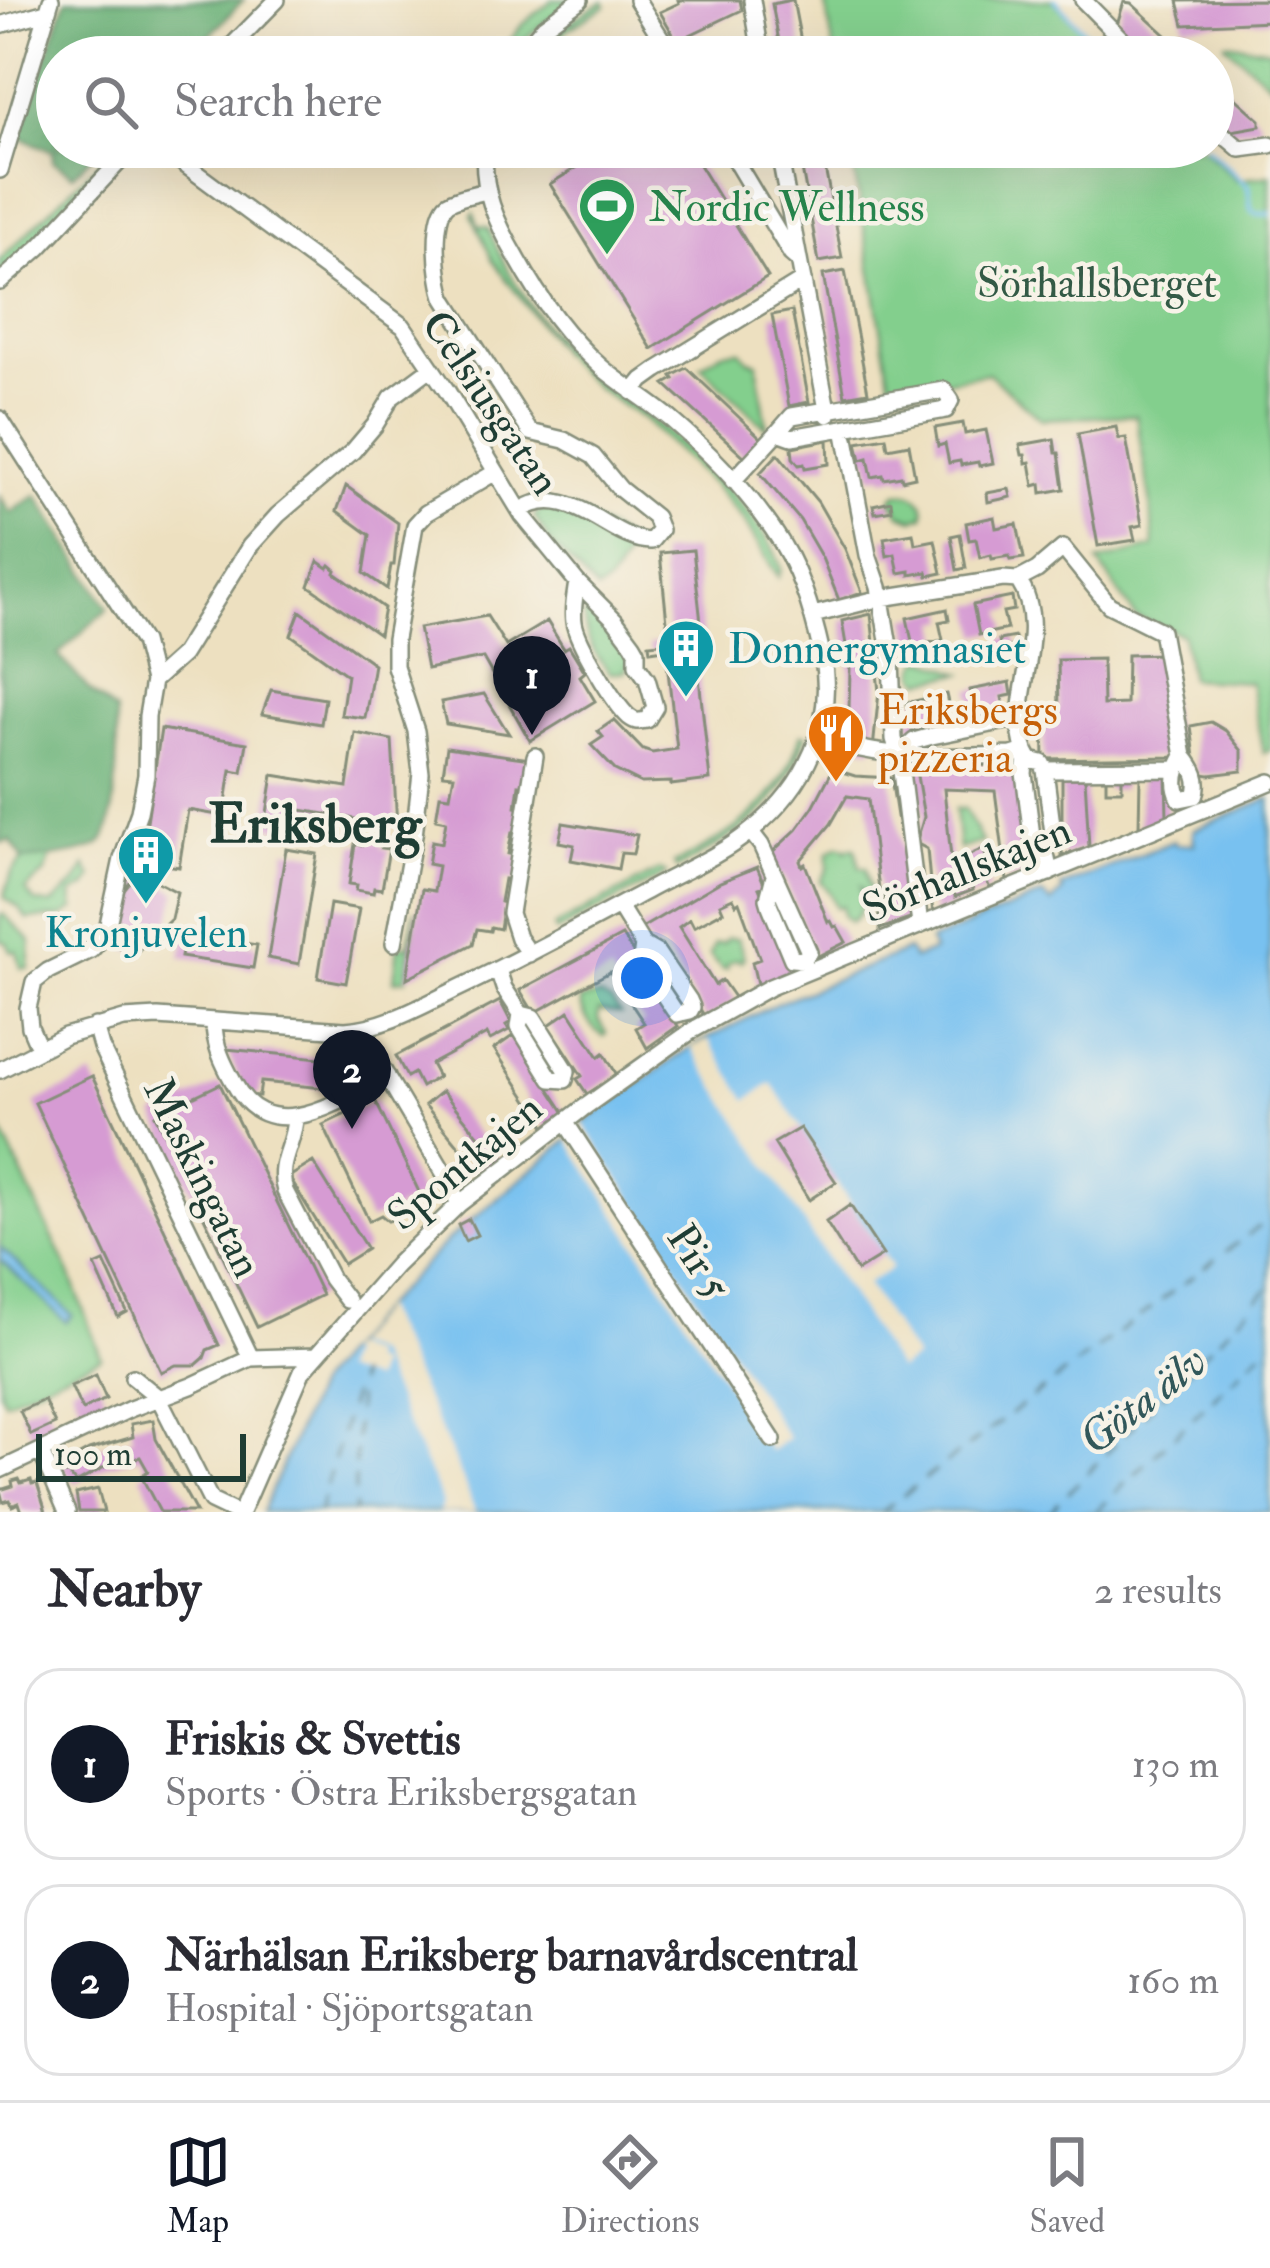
<!DOCTYPE html>
<html lang="en">
<head>
<meta charset="utf-8">
<style>
  body { margin:0; font-family:"IM FELL Double Pica",serif; background:#f2f2f3; color:#2b2b33 }
  .scale { position:absolute; left:36px; bottom:30px; width:210px; box-sizing:border-box; padding-left:12px; border:6px solid #1f3d34; border-top:0; font-size:33px; line-height:42px; white-space:nowrap; color:#1f3d34; -webkit-text-stroke:9px #f7f3e8; paint-order:stroke }
  .you { position:absolute; left:642px; top:978px; width:42px; height:42px; margin:-30px; border:9px solid #fff; border-radius:50%; background:#1a73e8; box-shadow:0 0 0 18px #1a73e833 }
  .badge { display:grid; place-items:center; width:78px; height:78px; border-radius:50%; background:#111827; color:#fff; font-size:39px; font-weight:700 }
  .pin { position:absolute; translate:-50% -99px; filter:drop-shadow(0 3px 6px #0008) }
  .pin::after { content:''; position:absolute; top:63px; width:42px; height:36px; background:inherit; clip-path:polygon(0 0,100% 0,50% 100%) }
  .list { margin:0; padding:0; list-style:none }
  h2 { display:flex; justify-content:space-between; align-items:center; height:156px; margin:0; padding:0 48px; font-size:51px }
  h2 small { font-size:39px; font-weight:400; color:#7c7c81 }
  .list li { display:grid; grid-template-columns:78px 1fr auto; gap:36px; align-items:center; box-sizing:border-box; height:192px; margin:0 24px 24px; padding:0 24px; border:3px solid #e1e1e2; border-radius:36px }
  .list b { display:block; font-size:45px; white-space:nowrap }
  .list p { margin:0; font-size:39px; white-space:nowrap; color:#7c7c81 }
  .list em { font-size:39px; font-style:normal; color:#7c7c81 }
  .icon { flex:none; width:66px; height:66px; fill:none; stroke:currentColor; stroke-width:2; stroke-linecap:round; stroke-linejoin:round }
  .map { position:relative; flex:none; width:1270px; height:1512px; overflow:hidden }
  .search { position:absolute; background:#fff; box-shadow:0 12px 48px #0002; left:36px; right:36px; top:36px; height:132px; display:flex; align-items:center; gap:30px; box-sizing:border-box; padding:0 42px; border-radius:66px; color:#7c7c81; font-size:45px }
  .sheet { height:588px; background:#fff }
  nav { display:flex; justify-content:space-around; align-items:center; box-sizing:border-box; height:168px; border-top:3px solid #e1e1e2; background:#fff; font-size:33px; color:#7c7c81 }
  nav a { display:grid; justify-items:center; gap:6px }
  nav .on { color:#111827 }
  .map>svg:first-child { display:block }
  .green { fill:#83cf8d; stroke:#518660; stroke-width:3 }
  .forest { fill:#6ab278; stroke:#447856; stroke-width:3 }
  .water { fill:#78c1f0; stroke:#4c7f92; stroke-width:3 }
  .pier { fill:#ede0c0 }
  .lines { fill:none; stroke-linecap:round; stroke-linejoin:round }
  .stream { stroke:#78c1f0; stroke-width:4.5 }
  .ferry { stroke:#31575a; stroke-width:3; stroke-dasharray:15 12; stroke-linecap:butt }
  .building { fill:#d69bd3 }
  .minor-casing { stroke:#868e7a; stroke-width:20 }
  .minor { stroke:#fff; stroke-width:15 }
  .labels { text-anchor:middle; stroke-width:9; stroke-linejoin:round; paint-order:stroke }
  .leisure-label { font-size:42px; fill:#27864d; stroke:#f7f3e8; text-anchor:start }
  .park-label { font-size:42px; fill:#335a46; stroke:#f7f3e8 }
  .street-label { font-size:42px; fill:#1f3d34; stroke:#f7f3e8 }
  .culture-label { font-size:42px; fill:#0d838f; stroke:#f7f3e8; text-anchor:start }
  .food-label { font-size:42px; fill:#c56008; stroke:#f7f3e8; text-anchor:start }
  .water-label { font-size:45px; font-style:italic; fill:#31575a; stroke:#f7f3e8 }
  .district-label { font-size:54px; font-weight:bold; fill:#1f3d34; stroke:#f7f3e8 }
</style>
</head>
<body>
<div class="map">
<svg width="1270" height="1512" viewBox="0 0 1270 1512">
  <rect width="100%" height="100%" fill="#f7f3e8"/>
  <filter id="ink" filterUnits="userSpaceOnUse"><feTurbulence type="fractalNoise" baseFrequency=".00833" numOctaves="2"/><feDisplacementMap in="SourceGraphic" scale="24" xChannelSelector="R" yChannelSelector="G"/><feConvolveMatrix kernelMatrix="1 2 1 2 8 2 1 2 1" color-interpolation-filters="sRGB"/></filter>
  <filter id="wash" filterUnits="userSpaceOnUse"><feTurbulence type="fractalNoise" baseFrequency=".004" numOctaves="4" result="noise"/><feDisplacementMap in="SourceGraphic" scale="48" xChannelSelector="R" yChannelSelector="G"/><feGaussianBlur stdDeviation="2.7" result="paint"/><feColorMatrix in="noise" values="0 0 0 0 0 0 0 0 0 0 0 0 0 0 0 0 0 1.4 0 .05"/><feComposite in="paint" operator="in"/></filter>
  <g filter="url(#wash)">
    <rect width="100%" height="100%" fill="#ede0c0"/>
    <path class="green" d="M552,0H573L522,41L510,57H498L521,26Z
      M825,0H1053L1108,57H835Z
      M604,1L606,6L568,29L538,57H530L556,30Z
      M1226,42L1270,49V84L1225,44Z
      M850,147H1201L1237,180L1270,175V750L1263,753L1250,682L1190,679L1182,634L1136,617L1098,562L1154,547L1150,499L1136,415L1041,419L988,373L892,391Z
      M105,156L110,161L78,199L0,277V260Z
      M474,213L478,226L488,228C507,275 544,332 581,366C599,383 622,395 641,411C682,441 770,521 781,570L778,577L743,520L713,485L643,419L597,388L565,359L493,261L472,215Z
      M740,350L749,360L757,362L767,428L701,366L722,352Z
      M897,493C912,491 928,500 924,516L914,519L900,514L892,499Z
      M543,508L574,510L631,543C623,560 614,584 597,591L549,541L534,516Z
      M589,612H596C613,629 639,645 625,671L610,673C596,655 585,641 584,616Z
      M925,659L962,673L923,681C916,677 915,668 920,661Z
      M801,734L806,735C781,811 743,831 677,869L674,864C735,832 781,804 801,734Z
      M955,809H965L982,842L959,849Z
      M838,846L845,848L846,852L847,848H855L860,867L866,868L871,893L867,894L861,887C862,901 863,915 850,922L843,916L842,906L836,907L829,891L821,881L828,869V853Z
      M51,857L45,873L25,890L35,902L51,905L75,884L86,866L92,878L86,887L72,894L74,910L62,917L27,919L19,908L4,897L12,872L23,859Z
      M660,870L667,874L556,932L554,927Z
      M415,910L406,979L394,980L398,946H408Z
      M3,914L31,941L29,968H21L17,951L11,952L7,943L0,940V915Z
      M727,938L738,939L744,957L741,962L737,959L727,964V969H722L710,955L714,944L723,943Z
      M600,996L611,1002L620,1014L599,1011L598,1019L606,1033L604,1036C591,1029 582,1015 580,1000Z
      M0,1128L70,1274L101,1357L5,1401L0,1391Z"/>
    <path class="forest" d="M66,0H243L190,57H57V147H101L73,175L53,161V151L18,137Z
      M37,495L108,608L58,655L90,691L115,712C118,735 119,831 99,845C87,853 37,860 23,859L10,840L0,843V497L11,513Z"/>
    <path class="water" d="M1270,798V1512H262L318,1382L382,1307L449,1239L568,1140L583,1123L691,1047L778,1003L908,950L913,959L933,951L930,941L1042,895L1051,903L1063,891L1061,887L1174,841L1176,845L1194,844L1193,830Z
      M0,1247L72,1315L66,1322L0,1259Z"/>
    <path class="pier" d="M709,1040L747,1100L772,1083L892,1268L866,1284L915,1358L898,1370L691,1047Z
      M583,1123L788,1438L770,1451L568,1140Z
      M382,1307L461,1475L475,1512H439L443,1503L375,1354L351,1345Z
      M349,1347L371,1355L369,1362L378,1365L373,1381L341,1371L347,1354L344,1352Z"/>
    <g class="lines">
      <path class="stream" d="M1055,0L1108,57
        M1206,147L1248,186L1251,210L1257,214H1270"/>
      <path class="ferry" d="M319,1512L357,1376L354,1512
        M881,1512L1270,1218
        M1049,1512L1270,1286
        M1096,1512L1270,1343"/>
    </g>
    <g id="blocks">
      <path class="building" d="M678,0H740L742,10L677,41L660,12L679,3Z
        M791,0H793L804,57H782L772,4Z
        M1270,0V21L1184,25L1178,1Z
        M1124,2L1131,3L1190,57H1153L1117,24Z
        M1223,87L1260,120V126L1232,131L1213,111V95Z
        M610,147H688L768,277L652,349L550,184Z
        M798,147H821L842,258L819,262Z
        M845,271L868,392L845,396L823,275Z
        M792,311L809,402L789,406L772,315Z
        M687,368L761,438L745,457L665,384L674,379L672,376Z
        M963,423L965,434L986,430L993,463L979,466L978,462L961,465L960,461L949,463L945,444L938,446L935,428Z
        M1116,427L1119,439L1126,438L1142,525L1132,527L1135,540L1098,546L1078,434Z
        M886,437L888,448L909,444L915,477L902,480L901,476L884,479L883,475L872,477L868,458L861,460L857,442Z
        M1054,439L1056,453H1059L1064,489L1042,493L1041,484L1034,486L1030,462L1026,463L1025,455H1022L1020,445Z
        M828,440L829,464L805,468L804,464L799,465L793,458L792,447Z
        M778,454L818,502L845,549L862,592L839,600L822,558L800,520L760,473Z
        M346,486L398,523L394,565H391L387,589L364,573L370,535L337,511Z
        M1009,489L1011,497L988,502L987,493Z
        M891,501L892,510L875,513L873,505Z
        M994,517L996,528L1017,524L1024,558L1010,560L1009,556L992,559L991,555L980,558L976,539L969,540L966,523Z
        M913,533L915,544L935,540L942,573L928,576L927,572L910,575V571L899,573L895,554L887,556L884,538Z
        M960,534L966,568L957,570L951,536Z
        M693,550L704,650H696L710,780L671,785V782L641,783L615,770L591,745L603,737L598,731L614,720L643,750L652,753L677,749L666,654L671,653V648L650,651L649,644L669,642L660,553Z
        M318,561L328,568L330,565L336,570L335,573L384,608L379,635L309,586Z
        M1012,597L1014,610L1003,612L1007,629L979,635L973,605Z
        M947,609L949,620L939,622L943,640L913,646L907,618Z
        M300,611L374,664L365,718L341,715L347,675L291,635Z
        M871,614L879,692L873,749L844,743L849,710L850,669L842,621Z
        M487,616L506,646L547,621L564,649L569,646L585,672L580,676L595,701L530,741L483,658L427,669L419,628Z
        M1015,637L1017,645L1001,649L999,640Z
        M1162,654L1178,757L1044,759L1043,711L1059,710L1058,660L1102,659L1103,705L1126,704L1127,655Z
        M1010,682L1012,695L1002,697L1005,712L976,718L970,690Z
        M271,690L325,699L321,724L262,714Z
        M484,694L509,734L446,724L441,702Z
        M946,694L949,707L939,709L942,724L912,731L906,703Z
        M1211,722L1226,731L1242,751V771L1210,775L1197,773L1191,726Z
        M161,729L247,743L242,772L231,770L224,816L188,810L179,867L141,861Z
        M355,733L392,740L397,826L295,809L291,831L265,826L273,775L347,787Z
        M447,747L537,760L533,787L519,785L516,807L529,810L525,834L512,832L508,854L522,856L518,881L504,879L500,902L504,903L500,929L491,927L490,931L477,929L473,944L407,978L422,889L434,891L438,866L428,864L432,841L442,843L446,821L436,819L440,795L450,796L454,775L443,774Z
        M915,764L1020,766L1022,784L1018,786L1027,846L1030,845L1035,870L1007,881L995,791L944,789L955,897L973,890L967,867L963,869L959,860L983,849L987,859L979,862L990,889L933,915L927,849L916,843L924,817Z
        M833,769L855,776L891,778L913,918L880,929L878,906H882L881,899H885L884,890H879L868,799L847,796L831,824L800,861L802,866L805,864L828,922L831,921L834,927L837,926L846,942L816,957L783,875L780,876L766,858L797,829L813,807Z
        M1166,775L1167,817L1139,828L1140,777Z
        M1122,776V790H1106V777Z
        M1062,778H1085L1089,847L1062,856Z
        M563,823L637,835L633,854L621,853L618,869L571,860L574,845L559,842Z
        M364,840L382,843L381,848L389,849L382,889L374,888L373,893L356,890L357,885L349,884L355,844L363,845Z
        M286,849L317,854L299,964L268,958Z
        M757,867L765,886L759,888L793,972L758,988L752,962L760,959L739,902L736,904L733,898L720,904L723,911L694,927L690,919L679,927L715,985L722,980L736,1000L706,1019L662,945L657,948L650,946L640,929L720,882Z
        M138,872L177,892L171,919L138,951L112,946L121,893Z
        M330,904L359,909L346,983L318,978Z
        M185,934L257,945L253,968L181,957Z
        M622,936L636,957L633,958L678,1026L647,1048L636,1028L644,1023L610,972L534,1013L520,990Z
        M500,1001L511,1022L506,1025L509,1030L490,1040L487,1034L431,1064L438,1077L421,1087L414,1073L407,1077L396,1056Z
        M569,1011L599,1057L604,1053L617,1075L587,1094L577,1079L582,1076L549,1025Z
        M514,1035L567,1116L547,1129L494,1049Z
        M226,1049L320,1058L353,1057L362,1076L334,1089L261,1082L259,1096L247,1095Z
        M92,1076L219,1345L207,1350L204,1358L196,1365H176L161,1372L35,1103Z
        M220,1084L322,1295L257,1327L155,1115Z
        M442,1091L503,1165L486,1179L425,1105Z
        M375,1100L421,1196L396,1209V1216L392,1220L388,1221L381,1215L369,1221L323,1125Z
        M800,1128L836,1182L809,1200L774,1143Z
        M313,1162L367,1249L343,1264L289,1177Z
        M850,1205L883,1255L857,1271L826,1222Z
        M469,1219L477,1235L465,1241L458,1225Z
        M104,1262L127,1312L118,1317L95,1266Z
        M96,1375L106,1399L82,1410L71,1386Z
        M44,1400L55,1424L31,1435L20,1411Z
        M153,1420L156,1439L196,1512H160L141,1476L148,1471L140,1457L108,1465L76,1483L68,1473L66,1474L62,1465L89,1450L133,1437L131,1424Z
        M19,1479L21,1483L31,1480L32,1484L37,1483L46,1512H22L19,1503L12,1506L10,1500L3,1502L0,1490L13,1486L12,1481Z
        M98,1489L104,1512H79L76,1494Z"/>
    </g>
  </g>
  <g filter="url(#ink)">
    <use href="#blocks" fill-opacity="0" stroke="#868e7a" stroke-width="3"/>
    <g class="lines">
      <g class="minor-casing">
        <path id="minor" d="M637,0L673,57
          M1083,0L1139,57
          M0,25L46,12
          M221,57L277,0
          M518,57L544,26L580,0
          M730,57L759,42L752,0
          M1213,126L1240,149L1270,145
          M161,147L403,326L447,391L523,516L577,582C575,596 572,609 574,622C576,640 615,705 629,717C637,723 638,721 647,720L655,707L647,679L637,665V651L633,644L615,620L577,582
          M727,147L791,254L798,260
          M778,147L828,415
          M0,170L51,0
          M486,191C475,194 457,197 448,203C431,215 437,281 445,299L530,432L564,440L593,456L620,489L655,517L660,530L651,541C611,542 569,478 520,511
          M0,282L40,247L133,147
          M633,392L643,380L657,370L803,280
          M0,419L143,642L153,681L147,716L146,775L139,812L122,859L107,929L101,939L91,950L48,971L34,982L28,1008L30,1027L36,1041L42,1047
          M844,428L868,555L879,587L891,658L894,739L899,755L920,925
          M733,481L778,432L792,437L946,410L951,400L944,390L792,416L778,432
          M1018,580L1037,570L1063,548L1109,605L1161,631L1184,756C1194,768 1201,780 1195,796L1180,799C1172,784 1176,769 1184,756
          M1018,580C1056,637 998,711 1030,760L1042,763L1045,770L1176,769
          M813,615L881,598L1003,579L1018,580
          M153,681L182,655L250,546L278,515L353,451L375,425L392,397L431,368
          M833,742C891,760 952,757 1012,755L1025,751
          M899,755L914,741L932,736L1021,718
          M1030,760L1025,765L1024,773L1032,836L1035,843L1044,845L1050,873
          M751,832L761,845L809,952L803,960L792,959L770,906L768,899L774,876
          M1044,845L1050,842L1053,833L1045,770
          M619,906L643,945L657,953L689,1000L692,1007L690,1011L677,1014L674,1010L641,960L643,945
          M394,943L414,836L421,773L416,731L395,666V639L415,525L426,513L494,473
          M529,954L518,938L510,913L535,756
          M498,970L504,988L521,1014L533,1017L567,1071L565,1080L551,1079L519,1027L521,1014
          M214,1022C214,1045 223,1063 234,1083C269,1150 340,1101 387,1076
          M95,1026L101,1047L251,1358
          M364,1029L370,1048L447,1178L459,1204
          M0,1070L65,1036L124,1019L158,1017L345,1030C384,1028 420,1007 455,990C521,959 585,924 650,889C683,871 722,855 752,830C806,786 836,724 822,654C812,609 799,566 772,528C745,489 709,452 673,421C650,401 623,386 600,366C566,336 539,298 517,258C496,222 481,189 485,147
          M295,1118C294,1147 276,1161 285,1191L331,1279L347,1300
          M566,1123L773,1440
          M133,1377L159,1398L211,1501L234,1512
          M41,1452L67,1512
          M0,1470L130,1409L191,1386L251,1358L316,1356
          M241,1512L302,1372L396,1265L459,1204L582,1109L693,1030L770,987L1270,782"/>
      </g>
      <use href="#minor" class="minor"/>
    </g>
  </g>
  <defs>
    <g id="stadium-pin" transform="scale(3)"><path d="M0 17L-7.5 6A9.5 9.5 0 1 1 7.5 6Z" fill="#2e9e5b" stroke="#f7f3e8"/><path d="M0-5a6.5 5 0 1 0 0 10a6.5 5 0 1 0 0-10ZM-3.5-1.8h7v3.6h-7Z" fill="#fff"/></g>
    <g id="building-pin" transform="scale(3)"><path d="M0 17L-7.5 6A9.5 9.5 0 1 1 7.5 6Z" fill="#0f9aa8" stroke="#f7f3e8"/><path d="M-4-6H4V6H1V3H-1V6H-4ZM-2.5-4.3h1.7v1.8h-1.7ZM.8-4.3h1.7v1.8H.8ZM-2.5-1h1.7V.8h-1.7ZM.8-1h1.7V.8H.8Z" fill="#fff"/></g>
    <g id="restaurant-pin" transform="scale(3)"><path d="M0 17L-7.5 6A9.5 9.5 0 1 1 7.5 6Z" fill="#e8710a" stroke="#f7f3e8"/><path d="M-5-6h1v4h1v-4h1v4h1v-4h1v5L-1.5 .5V6h-2V.5L-5-1ZM5-6V6H3V1.5H1.5Q1.5-4 5-6Z" fill="#fff"/></g>
  </defs>
  <g fill-rule="evenodd">
    <use href="#stadium-pin" x="607" y="206"/>
    <use href="#building-pin" x="686" y="648"/>
    <use href="#restaurant-pin" x="836" y="733"/>
    <use href="#building-pin" x="146" y="855"/>
  </g>
  <g class="labels">
    <g class="leisure-label">
      <text x="649" y="221">Nordic Wellness</text>
    </g>
    <g class="park-label">
      <text x="1097" y="297">Sörhallsberget</text>
    </g>
    <g class="street-label">
      <text transform="translate(492 402) rotate(56)" y="15">Celsiusgatan</text>
      <text transform="translate(966 868) rotate(-22)" y="15">Sörhallskajen</text>
      <text transform="translate(464 1161) rotate(-40)" y="15">Spontkajen</text>
      <text transform="translate(204 1177) rotate(64)" y="15">Maskingatan</text>
      <text transform="translate(700 1261) rotate(57)" y="15">Pir 5</text>
    </g>
    <g class="culture-label">
      <text x="728" y="663">Donnergymnasiet</text>
      <text x="146" y="947" text-anchor="middle">Kronjuvelen</text>
    </g>
    <g class="food-label">
      <text x="878" y="724">Eriksbergs<tspan x="878" dy="48">pizzeria</tspan></text>
    </g>
    <g class="water-label">
      <text transform="translate(1142 1399) rotate(-38)" y="16">Göta älv</text>
    </g>
    <g class="district-label">
      <text x="315" y="842">Eriksberg</text>
    </g>
  </g>
</svg>
<div class="scale">100 m</div>
<div class="you"></div>
<div class="pin badge" style="left:532px;top:735px">1</div>
<div class="pin badge" style="left:352px;top:1129px">2</div>
<div class="search"><svg class="icon" aria-label="search" viewBox="0 0 24 24"><circle cx="10" cy="10" r="6"/><path d="M15 15l6 6"/></svg>Search here</div>
</div>
<section class="sheet">
<h2>Nearby<small>2 results</small></h2>
<ul class="list">
<li><span class="badge">1</span><div><b>Friskis &amp; Svettis</b><p>Sports · Östra Eriksbergsgatan</p></div><em>130 m</em></li>
<li><span class="badge">2</span><div><b>Närhälsan Eriksberg barnavårdscentral</b><p>Hospital · Sjöportsgatan</p></div><em>160 m</em></li>
</ul>
</section>
<nav>
<a class="on"><svg class="icon" aria-label="map" viewBox="0 0 24 24"><path d="M3 6l6-2 6 2 6-2v14l-6 2-6-2-6 2zM9 4v14M15 6v14"/></svg>Map</a>
<a><svg class="icon" aria-label="directions" viewBox="0 0 24 24"><path d="M12 3l9 9-9 9-9-9zM9 14v-3h6M13 9l2 2-2 2"/></svg>Directions</a>
<a><svg class="icon" aria-label="saved" viewBox="0 0 24 24"><path d="M7 4h10v16l-5-4-5 4z"/></svg>Saved</a>
</nav>
</body>
</html>
